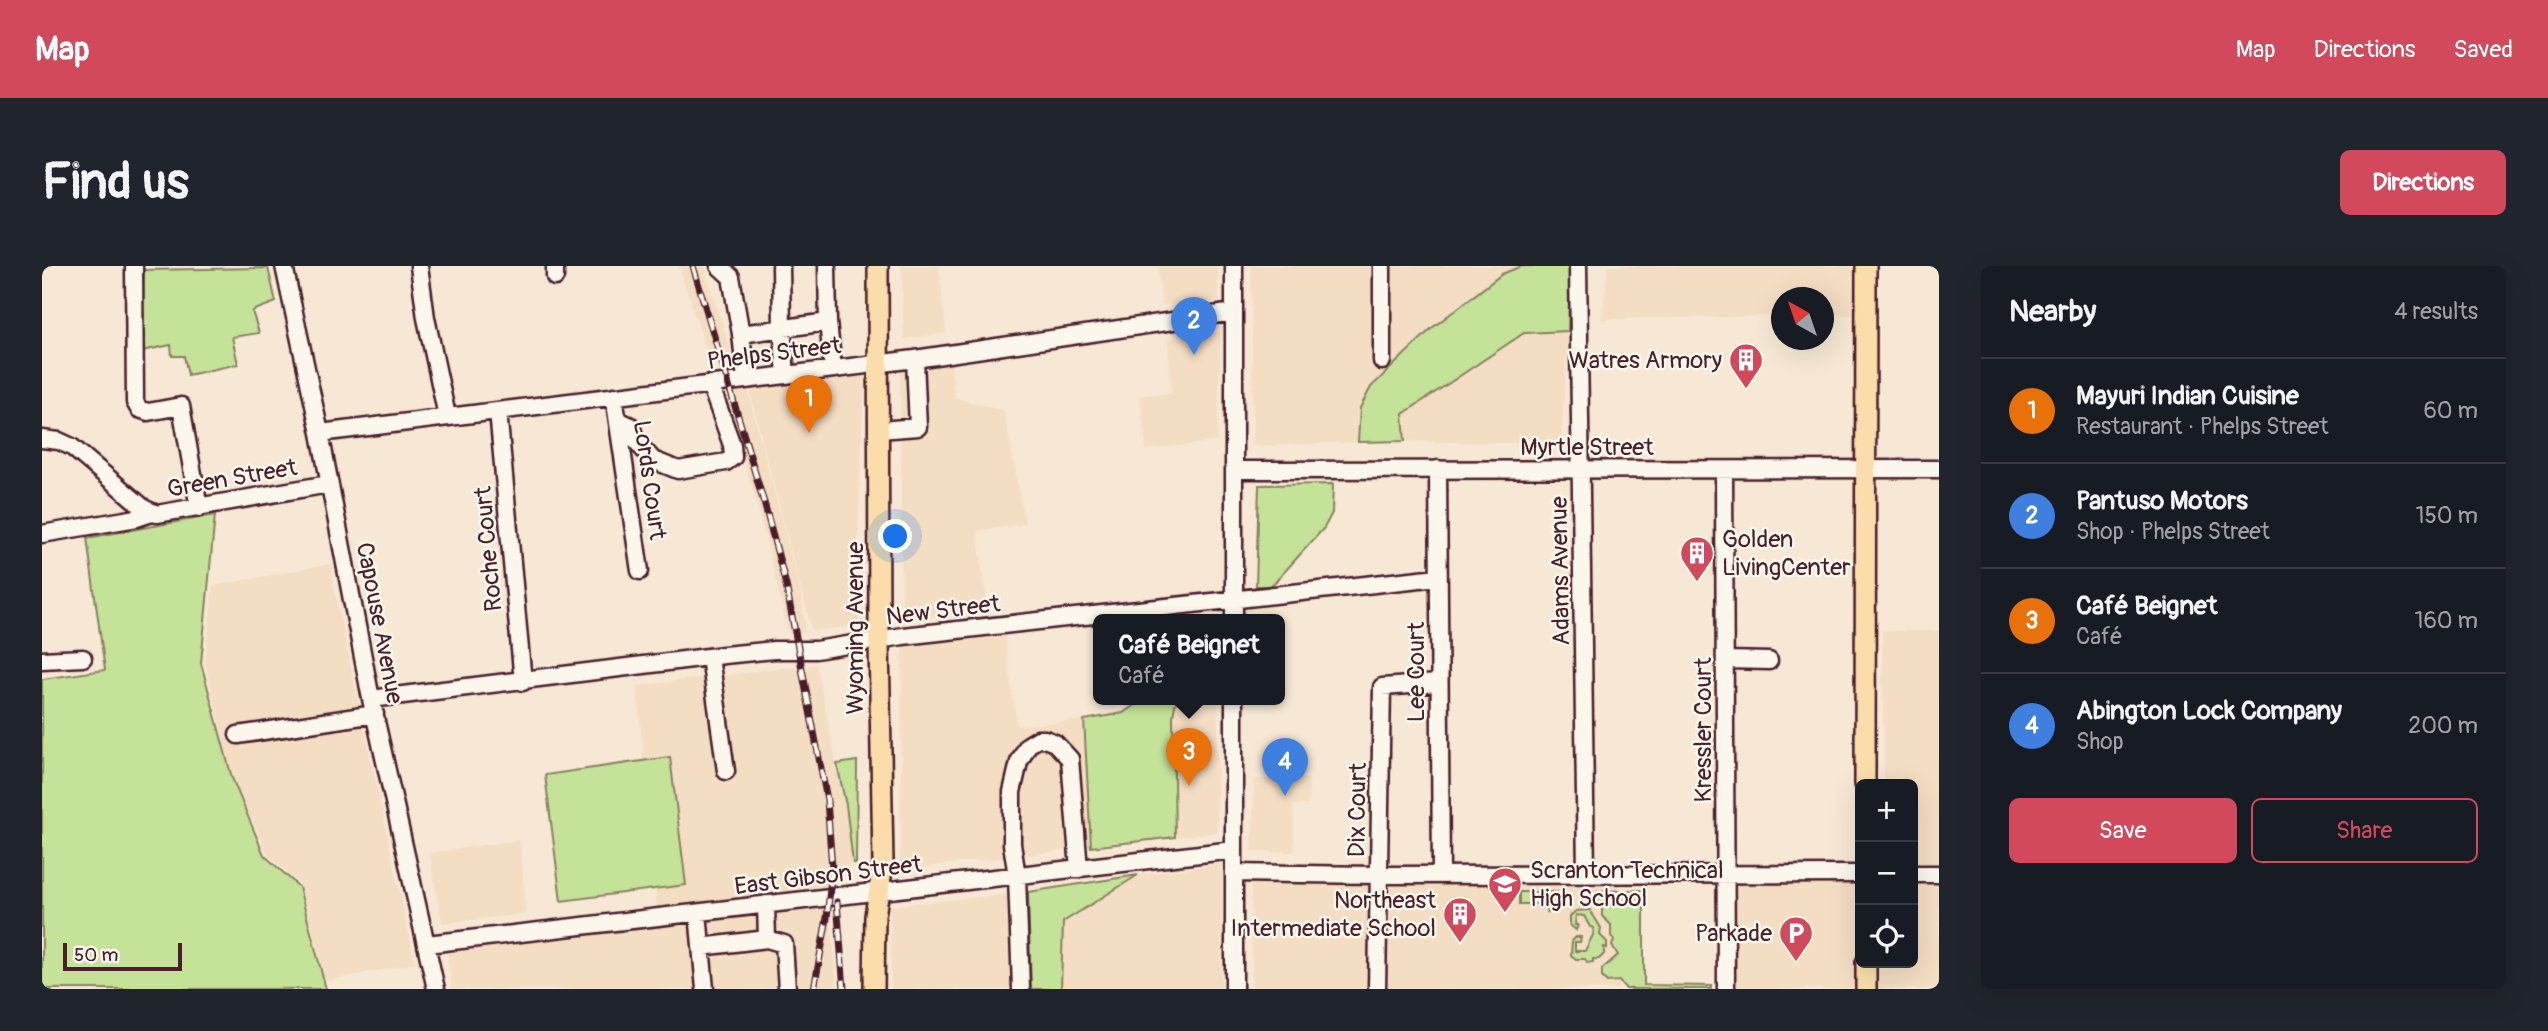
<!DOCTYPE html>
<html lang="en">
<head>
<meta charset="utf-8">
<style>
  body { margin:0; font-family:Pangolin,sans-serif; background:#20242c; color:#f1f3f6 }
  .controls { position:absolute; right:21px; bottom:21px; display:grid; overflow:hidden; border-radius:10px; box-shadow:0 7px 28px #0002 }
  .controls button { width:63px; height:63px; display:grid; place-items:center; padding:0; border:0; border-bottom:2px solid #363941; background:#171b24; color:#f1f3f6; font:35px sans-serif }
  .compass { position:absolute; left:1729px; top:21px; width:63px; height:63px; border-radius:50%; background:#171b24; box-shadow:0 7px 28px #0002; rotate:320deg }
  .scale { position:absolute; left:21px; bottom:18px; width:119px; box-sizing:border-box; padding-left:7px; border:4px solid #4a1f2b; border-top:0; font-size:19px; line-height:24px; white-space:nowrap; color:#4a1f2b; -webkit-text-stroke:5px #fbf7ec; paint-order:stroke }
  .you { position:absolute; left:854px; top:271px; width:24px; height:24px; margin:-18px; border:5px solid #fff; border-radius:50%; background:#1a73e8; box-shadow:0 0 0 10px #1a73e833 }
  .badge { display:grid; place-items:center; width:46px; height:46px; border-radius:50%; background:#d1495b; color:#fff; font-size:23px; font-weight:700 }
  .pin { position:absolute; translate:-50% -58px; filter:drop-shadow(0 2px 4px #0008) }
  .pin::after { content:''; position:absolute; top:37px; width:24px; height:21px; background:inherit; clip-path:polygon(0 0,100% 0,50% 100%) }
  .popup { position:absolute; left:1051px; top:348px; width:192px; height:91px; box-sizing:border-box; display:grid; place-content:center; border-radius:10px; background:#171b24; filter:drop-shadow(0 2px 5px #0005); font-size:23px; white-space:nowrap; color:#9ea1a6 }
  .popup b { font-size:26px; color:#f1f3f6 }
  .popup::after { content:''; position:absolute; left:50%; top:100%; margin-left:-14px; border:14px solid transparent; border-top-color:#171b24 }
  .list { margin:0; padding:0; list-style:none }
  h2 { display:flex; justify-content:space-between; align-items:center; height:91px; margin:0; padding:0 28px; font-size:30px }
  h2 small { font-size:23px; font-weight:400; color:#9ea1a6 }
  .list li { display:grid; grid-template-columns:46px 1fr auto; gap:21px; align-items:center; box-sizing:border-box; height:105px; padding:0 28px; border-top:2px solid #363941 }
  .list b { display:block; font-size:26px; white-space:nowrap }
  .list p { margin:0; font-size:23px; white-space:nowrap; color:#9ea1a6 }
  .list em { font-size:23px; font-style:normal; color:#9ea1a6 }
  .actions { display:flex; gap:14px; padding:21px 28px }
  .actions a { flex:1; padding:16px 0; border:2px solid #d1495b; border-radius:10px; text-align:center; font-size:24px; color:#d1495b }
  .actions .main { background:#d1495b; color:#fff }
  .icon { flex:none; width:38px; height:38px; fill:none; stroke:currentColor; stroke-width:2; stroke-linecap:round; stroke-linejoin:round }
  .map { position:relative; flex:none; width:1897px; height:723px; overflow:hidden; border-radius:10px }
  header { display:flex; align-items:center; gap:42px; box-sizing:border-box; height:98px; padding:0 35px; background:#d1495b; color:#fff }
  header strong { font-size:33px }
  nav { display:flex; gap:38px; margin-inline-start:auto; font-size:24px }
  .intro { display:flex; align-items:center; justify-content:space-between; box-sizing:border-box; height:168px; padding:0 42px }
  h1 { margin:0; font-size:49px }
  .button { padding:18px 32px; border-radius:10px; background:#d1495b; color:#fff; font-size:24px; font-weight:700 }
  main { display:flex; gap:42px; padding:0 42px }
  aside { flex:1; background:#171b24; border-radius:10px; box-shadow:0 7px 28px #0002 }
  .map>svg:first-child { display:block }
  .built { fill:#f3ddc3 }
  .green { fill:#c5e299; stroke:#888062; stroke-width:2 }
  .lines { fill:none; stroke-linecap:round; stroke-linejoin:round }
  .minor-casing { stroke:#4a1f2b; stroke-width:21 }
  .major-casing { stroke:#4a1f2b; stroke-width:24 }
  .minor { stroke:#fbf7ec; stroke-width:16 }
  .major { stroke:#faddab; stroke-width:19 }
  .rail-casing { stroke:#4a1f2b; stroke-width:7 }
  .rail { stroke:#fbf7ec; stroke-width:4.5; stroke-dasharray:13; stroke-linecap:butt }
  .labels { text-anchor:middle; stroke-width:5; stroke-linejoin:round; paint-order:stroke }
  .street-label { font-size:24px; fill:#4a1f2b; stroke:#fbf7ec }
  .poi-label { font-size:24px; fill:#4a1f2b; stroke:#fbf7ec; text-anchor:end }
</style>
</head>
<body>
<header>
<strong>Map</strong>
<nav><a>Map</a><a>Directions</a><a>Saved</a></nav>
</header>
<div class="intro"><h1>Find us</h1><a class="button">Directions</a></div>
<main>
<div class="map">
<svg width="1897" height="723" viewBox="0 0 1897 723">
  <rect width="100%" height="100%" fill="#f6e8d4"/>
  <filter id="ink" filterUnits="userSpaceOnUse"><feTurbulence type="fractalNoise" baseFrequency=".0143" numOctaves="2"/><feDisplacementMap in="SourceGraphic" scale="14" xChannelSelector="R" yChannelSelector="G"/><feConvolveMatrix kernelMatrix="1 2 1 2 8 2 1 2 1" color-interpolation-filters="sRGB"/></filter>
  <g filter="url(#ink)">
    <path class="built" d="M637,0H662L691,93L669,99Z
      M859,0H897L904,67L862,73Z
      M1116,0H1176L1177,35L1120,39Z
      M1209,0H1480L1460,8L1390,62L1329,121L1318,142L1316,176L1211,180Z
      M1566,0H1814L1815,49H1782V32H1740L1739,50L1560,53Z
      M1526,65L1519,178L1363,175L1361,148L1482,67Z
      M1179,66L1175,175L1104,184L1098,130L1129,127L1126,73Z
      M909,99L913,132L962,145L983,258L935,265L946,344L860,353L858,104Z
      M822,110L816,273L817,359L770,365L707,123Z
      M705,123L758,324L764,366L747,369L716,241L681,129Z
      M289,298L293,328L373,697L284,715L259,619L226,589L191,512L163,397L171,320Z
      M962,365L975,460L1042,454L1049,581L858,604L860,376Z
      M1840,365H1897V723H1693V613L1818,615V697H1871V518H1842Z
      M774,398L803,539L811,597L785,609L795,723H410L405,687L617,661L595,420Z
      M1134,434H1176L1175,566L1133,571L1131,450Z
      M1212,513H1267L1266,539H1251L1252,586L1210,585Z
      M478,574L484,648L400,657L387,587Z
      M1180,598L1179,723H1019L1021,656L1096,609Z
      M1577,615V723H1339L1342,616Z
      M1333,616L1332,723H1210L1209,618Z
      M986,626L989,723H849L848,640Z"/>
    <path class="green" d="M1480,0H1528L1526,65L1482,67L1361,148L1363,175L1316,176L1318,142L1329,121L1390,62L1460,8Z
      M226,2L234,36L210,45L217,67L190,71L196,98L146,109L142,90H130L129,79L100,85L102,4Z
      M1291,218L1290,247L1282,262L1235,314L1228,320H1214L1217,219Z
      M173,249L159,397L190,512L222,589L257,621L284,723H0V413L63,404L45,272Z
      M1100,434H1134L1131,450L1133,571L1049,581L1042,454L1081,447Z
      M628,491L644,619L519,635L503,509Z
      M815,495L814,597H811L804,539L795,498Z
      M1096,609L1021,656L1019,723H989L986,626Z
      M1602,624V719L1669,720V723H1584L1577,715L1565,716L1560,711V703L1576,689L1570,680L1572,674L1569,670V659L1560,650V642L1554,636L1555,625Z
      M1477,626H1515V646H1505L1504,638H1477Z
      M1548,644L1559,662L1558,669L1565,676V682L1562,681V688L1557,693H1551V696L1546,697L1543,693H1534L1529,689L1530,675L1534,671H1539L1538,676H1533V685H1543L1551,669L1552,662L1548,661L1542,650L1534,649L1533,659H1536L1534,664L1528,659V650L1534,645Z"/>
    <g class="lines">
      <g class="minor-casing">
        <path id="minor" d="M92,0L93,136L97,143L106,146L139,140L157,242
          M242,0L278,167L329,433L394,723
          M377,0L384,52L405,150
          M677,0L689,11L699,68L786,56L785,0
          M739,0L740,62L744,109
          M1192,0V354
          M1536,0L1544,609
          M513,11V0
          M786,56L791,103
          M699,68L704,114
          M1340,95V0
          M572,130L598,305
          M456,145L481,416
          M576,154L589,160L594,175L611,194L636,204L684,196L691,191L690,179L668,118
          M837,164L876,161L873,93
          M278,167L873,93L1192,46
          M0,173L17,175L30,181L103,243L115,248L287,218
          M1396,203L1399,608
          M1192,204L1897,203
          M1682,204L1684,723
          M0,268L95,252L110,247
          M668,391L684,505
          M0,394L41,392
          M1684,394L1727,395
          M329,433L682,389L732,384H774L861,370L1396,311
          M1192,434V723
          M196,469L333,448
          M1192,607L1336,609L1818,608
          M1871,608H1897
          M656,647L663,723
          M725,673L742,678L745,723
          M385,678L1192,584
          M659,681L725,673L724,638
          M979,723L975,610L970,578V526L977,496L986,479L996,473H1003L1013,477L1028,493L1037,603
          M1335,723L1340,421L1396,417"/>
      </g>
      <g class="major-casing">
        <path id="major" d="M1823,518L1824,0
          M1824,697V723
          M832,723L833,650L841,598L837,375L836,0"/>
      </g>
      <use href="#minor" class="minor"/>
      <use href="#major" class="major"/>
      <g class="rail-casing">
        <path id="rail" d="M651,0L723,240L744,319L785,534L790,602L785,652L772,723
          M795,636L802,723"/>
      </g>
      <use href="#rail" class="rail"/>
    </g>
  </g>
  <defs>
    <g id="building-pin" transform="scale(1.75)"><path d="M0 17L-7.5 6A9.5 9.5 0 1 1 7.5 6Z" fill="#d1495b" stroke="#fbf7ec"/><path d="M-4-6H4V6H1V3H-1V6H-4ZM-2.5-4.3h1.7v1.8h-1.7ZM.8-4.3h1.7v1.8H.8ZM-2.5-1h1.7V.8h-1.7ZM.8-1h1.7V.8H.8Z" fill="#fff"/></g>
    <g id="school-pin" transform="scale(1.75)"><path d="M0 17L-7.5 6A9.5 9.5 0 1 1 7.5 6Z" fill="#d1495b" stroke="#fbf7ec"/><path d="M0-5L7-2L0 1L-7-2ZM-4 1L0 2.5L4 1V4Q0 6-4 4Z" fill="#fff"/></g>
    <g id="parking-pin" transform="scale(1.75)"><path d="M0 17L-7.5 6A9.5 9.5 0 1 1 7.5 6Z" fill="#d1495b" stroke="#fbf7ec"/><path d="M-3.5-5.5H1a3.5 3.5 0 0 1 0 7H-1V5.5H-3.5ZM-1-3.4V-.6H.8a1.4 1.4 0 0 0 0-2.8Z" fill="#fff"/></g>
  </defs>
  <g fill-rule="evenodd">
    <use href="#building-pin" x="1704" y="94"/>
    <use href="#building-pin" x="1655" y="287"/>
    <use href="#school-pin" x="1463" y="618"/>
    <use href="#building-pin" x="1418" y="648"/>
    <use href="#parking-pin" x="1754" y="667"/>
  </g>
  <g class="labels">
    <g class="street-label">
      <text transform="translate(732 87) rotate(-7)" y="8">Phelps Street</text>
      <text x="1545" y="189">Myrtle Street</text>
      <text transform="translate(190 212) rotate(-10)" y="8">Green Street</text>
      <text transform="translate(608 214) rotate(82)" y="8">Lords Court</text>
      <text transform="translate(446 283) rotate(-95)" y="8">Roche Court</text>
      <text transform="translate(1518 305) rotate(-91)" y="8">Adams Avenue</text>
      <text transform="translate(901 344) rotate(-7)" y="8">New Street</text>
      <text transform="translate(338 357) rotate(79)" y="8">Capouse Avenue</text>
      <text transform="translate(813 362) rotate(-90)" y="8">Wyoming Avenue</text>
      <text transform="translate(1374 406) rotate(-90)" y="8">Lee Court</text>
      <text transform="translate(1661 464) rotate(-90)" y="8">Kressler Court</text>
      <text transform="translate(1315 544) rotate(-89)" y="8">Dix Court</text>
      <text transform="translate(786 609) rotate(-7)" y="8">East Gibson Street</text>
    </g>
    <g class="poi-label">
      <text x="1680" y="102">Watres Armory</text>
      <text x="1680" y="281" text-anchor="start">Golden<tspan x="1680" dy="28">LivingCenter</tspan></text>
      <text x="1488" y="612" text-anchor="start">Scranton Technical<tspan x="1488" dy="28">High School</tspan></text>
      <text x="1394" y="642">Northeast<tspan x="1394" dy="28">Intermediate School</tspan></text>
      <text x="1730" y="675">Parkade</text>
    </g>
  </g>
</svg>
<div class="controls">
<button>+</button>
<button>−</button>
<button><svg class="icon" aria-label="locate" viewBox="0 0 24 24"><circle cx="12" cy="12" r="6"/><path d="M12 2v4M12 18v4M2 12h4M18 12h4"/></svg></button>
</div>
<svg class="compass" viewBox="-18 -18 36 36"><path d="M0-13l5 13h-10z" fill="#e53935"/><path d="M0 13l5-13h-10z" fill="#9ea1a6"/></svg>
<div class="scale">50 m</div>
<div class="you"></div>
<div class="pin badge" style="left:767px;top:167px;background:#e8710a">1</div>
<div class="pin badge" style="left:1152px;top:89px;background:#3f7fe0">2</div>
<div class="pin badge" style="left:1147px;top:520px;background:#e8710a">3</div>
<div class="popup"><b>Café Beignet</b>Café</div>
<div class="pin badge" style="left:1243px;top:530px;background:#3f7fe0">4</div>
</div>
<aside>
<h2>Nearby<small>4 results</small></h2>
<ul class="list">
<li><span class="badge" style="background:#e8710a">1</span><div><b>Mayuri Indian Cuisine</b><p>Restaurant · Phelps Street</p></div><em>60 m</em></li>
<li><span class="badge" style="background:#3f7fe0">2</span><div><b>Pantuso Motors</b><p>Shop · Phelps Street</p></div><em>150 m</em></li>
<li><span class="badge" style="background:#e8710a">3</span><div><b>Café Beignet</b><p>Café</p></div><em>160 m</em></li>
<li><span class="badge" style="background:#3f7fe0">4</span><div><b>Abington Lock Company</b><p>Shop</p></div><em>200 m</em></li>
</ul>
<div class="actions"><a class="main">Save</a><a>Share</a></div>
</aside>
</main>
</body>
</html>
